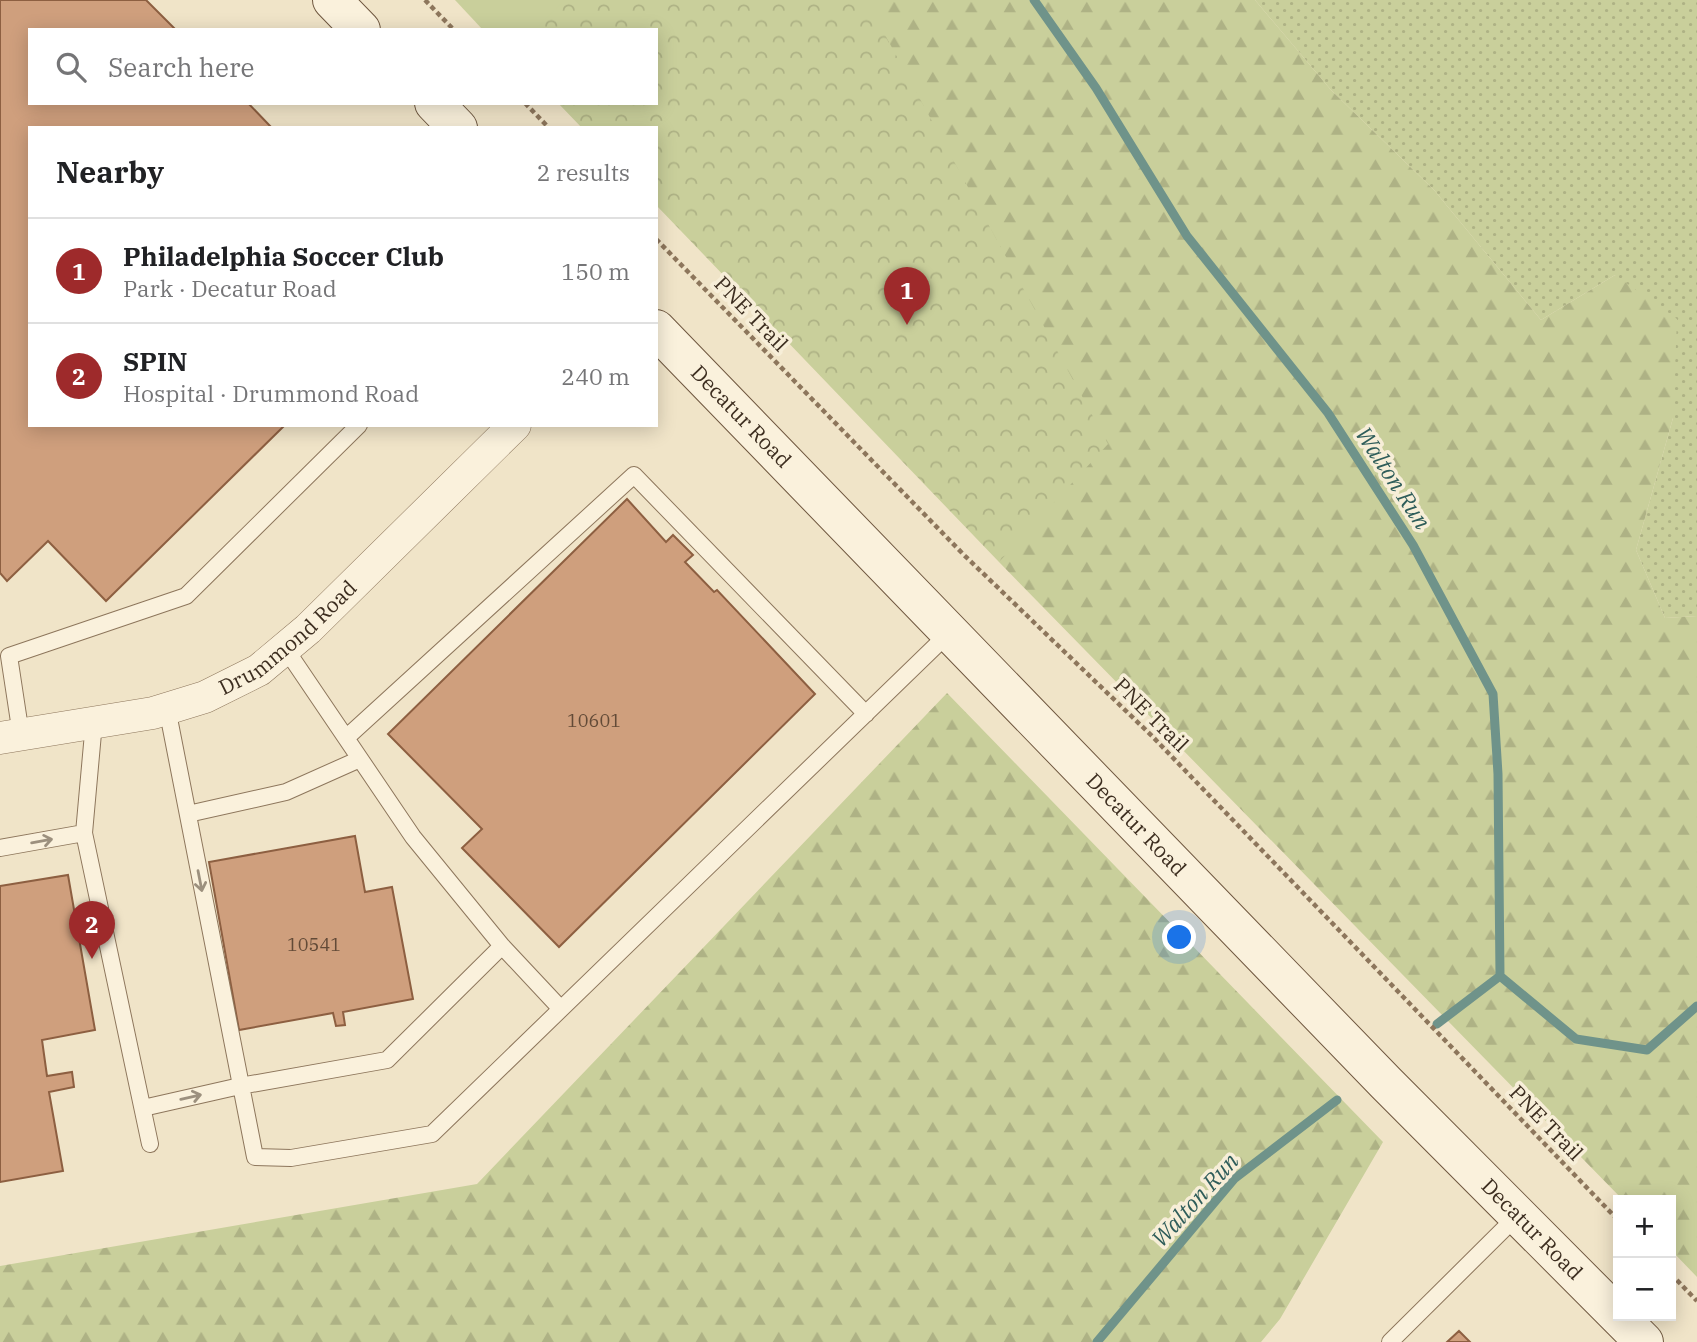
<!DOCTYPE html>
<html lang="en">
<head>
<meta charset="utf-8">
<style>
  body { margin:0; font-family:"IBM Plex Serif",serif; background:#f6f6f6; color:#202124 }
  .controls { position:absolute; right:21px; bottom:21px; display:grid; overflow:hidden; border-radius:0px; box-shadow:0 4px 18px #0003 }
  .controls button { width:63px; height:63px; display:grid; place-items:center; padding:0; border:0; border-bottom:2px solid #e0e0e0; background:#fff; color:#202124; font:35px sans-serif }
  .you { position:absolute; left:1180px; top:938px; width:24px; height:24px; margin:-18px; border:5px solid #fff; border-radius:50%; background:#1a73e8; box-shadow:0 0 0 10px #1a73e833 }
  .badge { display:grid; place-items:center; width:46px; height:46px; border-radius:50%; background:#9e2a2b; color:#fff; font-size:23px; font-weight:700 }
  .pin { position:absolute; translate:-50% -58px; filter:drop-shadow(0 2px 4px #0008) }
  .pin::after { content:''; position:absolute; top:37px; width:24px; height:21px; background:inherit; clip-path:polygon(0 0,100% 0,50% 100%) }
  .list { margin:0; padding:0; list-style:none }
  h2 { display:flex; justify-content:space-between; align-items:center; height:91px; margin:0; padding:0 28px; font-size:30px }
  h2 small { font-size:23px; font-weight:400; color:#757577 }
  .list li { display:grid; grid-template-columns:46px 1fr auto; gap:21px; align-items:center; box-sizing:border-box; height:105px; padding:0 28px; border-top:2px solid #e0e0e0 }
  .list b { display:block; font-size:26px; white-space:nowrap }
  .list p { margin:0; font-size:23px; white-space:nowrap; color:#757577 }
  .list em { font-size:23px; font-style:normal; color:#757577 }
  .icon { flex:none; width:38px; height:38px; fill:none; stroke:currentColor; stroke-width:2; stroke-linecap:round; stroke-linejoin:round }
  .map { position:relative; flex:none; width:1697px; height:1342px; overflow:hidden }
  .search { position:absolute; background:#fff; box-shadow:0 4px 18px #0003; left:28px; top:28px; width:630px; height:77px; display:flex; align-items:center; gap:18px; box-sizing:border-box; padding:0 24px; border-radius:0px; color:#757577; font-size:26px }
  .panel { position:absolute; background:#fff; box-shadow:0 4px 18px #0003; left:28px; top:126px; width:630px; height:301px; border-radius:0px }
  .map>svg:first-child { display:block }
  .grass { fill:url(#grass-dots) }
  .forest { fill:url(#forest-firs) }
  .park { fill:url(#park-crowns) }
  .pitch { fill:#c9cf9b }
  .lines { fill:none; stroke-linecap:round; stroke-linejoin:round }
  .stream { stroke:#6f938a; stroke-width:9 }
  .building { fill:#cf9f7d; stroke:#8d5f41; stroke-width:2 }
  .lane-casing { stroke:#8d765c; stroke-width:18 }
  .street-casing { stroke:#8d765c; stroke-width:33 }
  .secondary-casing { stroke:#6f573f; stroke-width:40 }
  .path { stroke:#8d765c; stroke-width:4.5; stroke-dasharray:5 3.5; stroke-linecap:butt }
  .lane { stroke:#faf1dc; stroke-width:16 }
  .street { stroke:#faf1dc; stroke-width:32 }
  .secondary { stroke:#faf1dc; stroke-width:38 }
  .oneway { stroke:#9c907e }
  .labels { text-anchor:middle; stroke-width:7; stroke-linejoin:round; paint-order:stroke }
  .number-label { font-size:18px; fill:#624a37 }
  .street-label { font-size:21px; fill:#3d2e20; stroke:#f7eed8 }
  .water-label { font-size:23px; font-style:italic; fill:#2f5d5a; stroke:#f7eed8 }
</style>
</head>
<body>
<div class="map">
<svg width="1697" height="1342" viewBox="0 0 1697 1342">
  <defs>
    <pattern id="grass-dots" width="8" height="8" patternUnits="userSpaceOnUse" patternTransform="scale(1.75)"><rect width="8" height="8" fill="#c9cf9b"/><path d="M2 2h.1M6 6h.1" fill="none" stroke="#aeb285" stroke-width="1.8" stroke-linecap="round"/></pattern>
    <pattern id="forest-firs" width="22" height="20" patternUnits="userSpaceOnUse" patternTransform="scale(1.75)"><rect width="22" height="20" fill="#c9cf9b"/><path d="M5 1l3.5 6h-7zM16 11l3.5 6h-7z" fill="#aeb285"/></pattern>
    <pattern id="park-crowns" width="20" height="18" patternUnits="userSpaceOnUse" patternTransform="scale(1.75)"><rect width="20" height="18" fill="#c9cf9b"/><path d="M2 6a3 3 0 1 1 6 0M12 15a3 3 0 1 1 6 0" fill="none" stroke="#aeb285"/></pattern>
  </defs>
  <rect width="100%" height="100%" fill="#f0e4c8"/>
  <path class="grass" d="M1255,0H1697V616L1665,618L1636,550L1673,418L1615,275L1541,320L1434,190L1331,90Z"/>
  <path class="forest" d="M779,0H1255L1331,90L1434,190L1541,320L1615,275L1677,319L1673,418L1636,550L1665,618L1697,616V1277L1671,1250V1200H1623L999,562L997,520Z
    M947,693L1383,1142L1280,1319L1261,1342H0V1266L477,1184Z"/>
  <path class="park" d="M459,0H866L1108,444L999,562L656,205V128H582L558,103H656V30H487Z"/>
  <path class="pitch" d="M455,0H565L534,30H483Z"/>
  <g class="lines">
    <path class="stream" d="M1034,0L1096,88L1187,236L1328,413L1413,545L1493,694L1498,774L1500,976
      M1500,976L1576,1039L1647,1050L1697,1006
      M1437,1024L1500,976
      M1097,1342L1234,1179L1337,1100"/>
  </g>
  <path class="building" d="M0,0H146L176,30H30V103H248L272,128H30V425H285L106,601L48,541L7,581L0,573Z
    M627,499L666,542L673,535L693,555L685,562L714,592L717,590L815,694L559,947L462,848L482,829L388,734Z
    M355,836L365,892L392,887L413,999L343,1012L345,1025L336,1026L333,1013L239,1030L209,862Z
    M68,875L95,1030L42,1040L47,1076L72,1072L74,1087L49,1092L63,1171L0,1182V886Z
    M1459,1331L1470,1342H1447Z"/>
  <g class="lines">
    <g class="lane-casing">
      <path id="lane" d="M167,708L255,1157L291,1158L432,1134L950,632
        M94,722L84,833L150,1144
        M21,735L9,656L186,596L359,425
        M346,738L634,475L866,714
        M188,814L286,792L360,759
        M0,848L84,833
        M502,946L561,1009
        M143,1108L240,1086L387,1060L502,946L413,837L285,648
        M1390,1342L1518,1215"/>
    </g>
    <g class="street-casing">
      <g id="street">
        <path id="s1" d="M0,738L153,713L205,697L259,670L308,629L515,425"/>
      </g>
    </g>
    <g class="secondary-casing">
      <g id="secondary">
        <path d="M332,0L361,30"/>
        <path d="M434,103L458,128"/>
        <path id="s2" d="M656,329L1386,1083L1644,1342"/>
      </g>
    </g>
    <path class="path" d="M425,0L454,30
      M525,103L549,128
      M656,239L964,555L1152,736L1618,1220
      M1671,1274L1697,1301"/>
    <use href="#lane" class="lane"/>
    <use href="#street" class="street"/>
    <use href="#secondary" class="secondary"/>
  </g>
  <defs><path id="oneway-shaft" d="M-6 0H5M1.5-3L5.5 0L1.5 3" fill="none" stroke-width="1.6" stroke-linecap="round" stroke-linejoin="round" transform="scale(1.75)"/></defs>
  <g class="oneway">
    <use href="#oneway-shaft" transform="translate(42 841) rotate(-10)"/>
    <use href="#oneway-shaft" transform="translate(200 881) rotate(79)"/>
    <use href="#oneway-shaft" transform="translate(191 1097) rotate(-13)"/>
  </g>
  <g class="labels">
    <g class="number-label">
      <text x="594" y="727">10601</text>
      <text x="314" y="951">10541</text>
    </g>
    <g class="street-label">
      <text transform="translate(751 314) rotate(46)" y="7">PNE Trail</text>
      <text dy="7" stroke="none"><textPath href="#s2" startOffset="122">Decatur Road</textPath></text>
      <text dy="7" stroke="none"><textPath href="#s1" startOffset="312">Drummond Road</textPath></text>
      <text transform="translate(1151 715) rotate(45)" y="7">PNE Trail</text>
      <text dy="7" stroke="none"><textPath href="#s2" startOffset="690">Decatur Road</textPath></text>
      <text transform="translate(1546 1123) rotate(46)" y="7">PNE Trail</text>
      <text dy="7" stroke="none"><textPath href="#s2" startOffset="1256">Decatur Road</textPath></text>
    </g>
    <g class="water-label">
      <text transform="translate(1393 478) rotate(57)" y="8">Walton Run</text>
      <text transform="translate(1195 1200) rotate(-48)" y="8">Walton Run</text>
    </g>
  </g>
</svg>
<div class="controls">
<button>+</button>
<button>−</button>
</div>
<div class="you"></div>
<div class="pin badge" style="left:907px;top:325px">1</div>
<div class="pin badge" style="left:92px;top:959px">2</div>
<div class="search"><svg class="icon" aria-label="search" viewBox="0 0 24 24"><circle cx="10" cy="10" r="6"/><path d="M15 15l6 6"/></svg>Search here</div>
<section class="panel">
<h2>Nearby<small>2 results</small></h2>
<ul class="list">
<li><span class="badge">1</span><div><b>Philadelphia Soccer Club</b><p>Park · Decatur Road</p></div><em>150 m</em></li>
<li><span class="badge">2</span><div><b>SPIN</b><p>Hospital · Drummond Road</p></div><em>240 m</em></li>
</ul>
</section>
</div>
</body>
</html>
